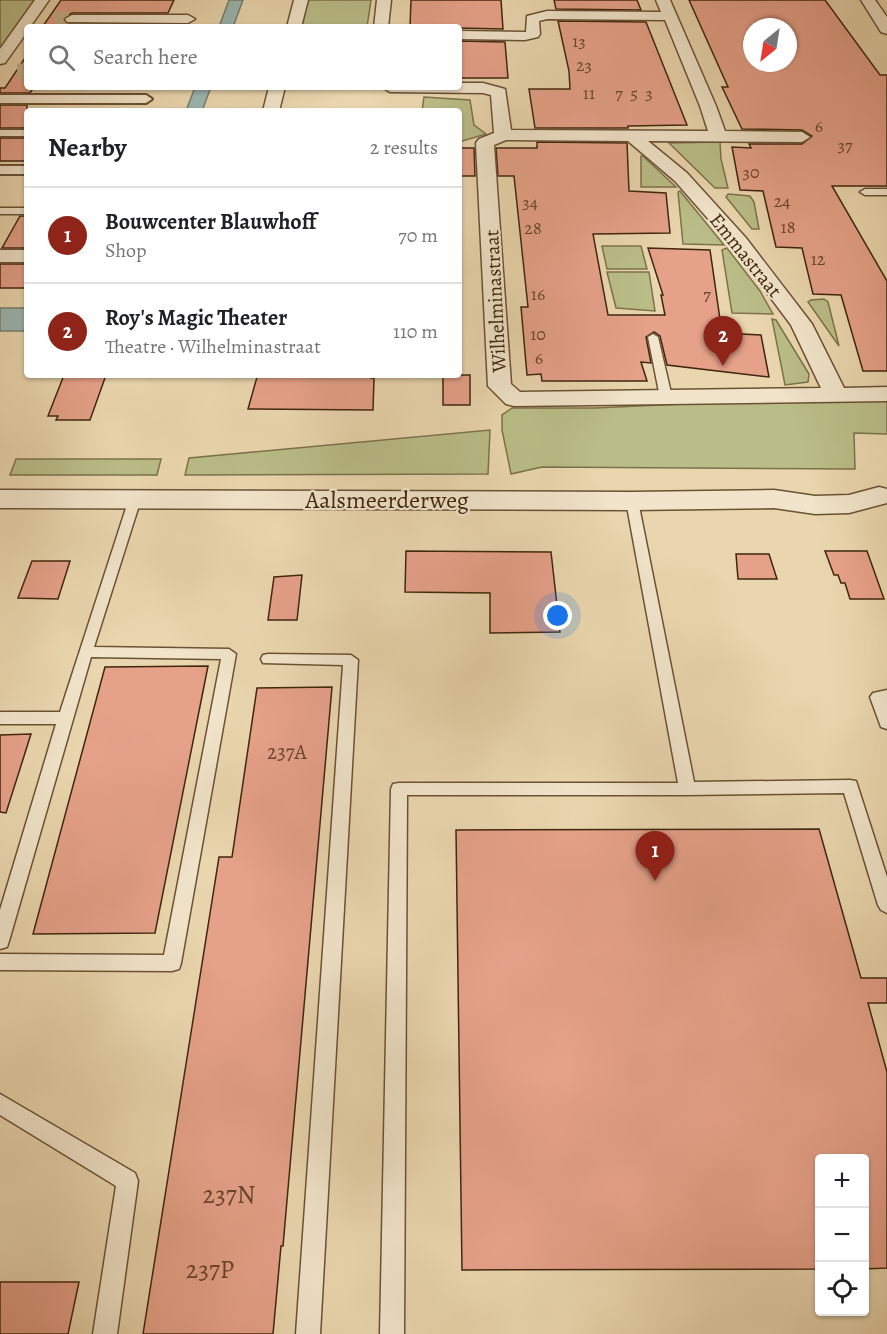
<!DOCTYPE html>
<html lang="en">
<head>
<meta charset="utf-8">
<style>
  body { margin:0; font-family:Alegreya,serif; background:#f2f2f2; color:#202124 }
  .controls { position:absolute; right:18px; bottom:18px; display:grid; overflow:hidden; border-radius:6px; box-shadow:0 2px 4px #0004 }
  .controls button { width:54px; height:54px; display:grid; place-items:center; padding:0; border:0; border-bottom:2px solid #e0e0e0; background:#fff; color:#202124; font:30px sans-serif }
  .compass { position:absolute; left:743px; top:18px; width:54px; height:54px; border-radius:50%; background:#fff; box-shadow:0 2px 4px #0004; rotate:210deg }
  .you { position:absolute; left:558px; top:616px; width:21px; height:21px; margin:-15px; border:4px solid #fff; border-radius:50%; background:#1a73e8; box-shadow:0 0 0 9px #1a73e833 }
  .badge { display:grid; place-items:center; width:39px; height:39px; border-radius:50%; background:#8f2418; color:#fff; font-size:20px; font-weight:700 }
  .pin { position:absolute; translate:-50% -50px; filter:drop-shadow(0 2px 3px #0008) }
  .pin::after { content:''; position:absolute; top:32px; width:21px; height:18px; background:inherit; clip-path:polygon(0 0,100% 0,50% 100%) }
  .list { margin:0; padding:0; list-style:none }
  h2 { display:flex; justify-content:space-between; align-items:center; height:78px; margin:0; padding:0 24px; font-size:26px }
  h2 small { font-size:20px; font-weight:400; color:#757577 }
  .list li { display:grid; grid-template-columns:39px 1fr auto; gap:18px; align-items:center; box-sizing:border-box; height:96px; padding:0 24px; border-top:2px solid #e0e0e0 }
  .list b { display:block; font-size:22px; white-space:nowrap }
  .list p { margin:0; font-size:20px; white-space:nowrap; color:#757577 }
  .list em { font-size:20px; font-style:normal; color:#757577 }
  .icon { flex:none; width:33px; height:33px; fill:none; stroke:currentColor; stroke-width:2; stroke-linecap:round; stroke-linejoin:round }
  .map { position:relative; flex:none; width:887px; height:1334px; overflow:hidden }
  .search { position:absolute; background:#fff; box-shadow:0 2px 4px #0004; left:24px; top:24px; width:438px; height:66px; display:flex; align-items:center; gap:15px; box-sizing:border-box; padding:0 21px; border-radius:6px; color:#757577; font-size:22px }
  .panel { position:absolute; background:#fff; box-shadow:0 2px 4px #0004; left:24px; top:108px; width:438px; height:270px; border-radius:6px }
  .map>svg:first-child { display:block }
  .green { fill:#babd88; stroke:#7c724a; stroke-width:1.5 }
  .water { fill:#9ab7b2; stroke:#767d70; stroke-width:1.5 }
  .building { fill:#e6a189; stroke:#3f260c; stroke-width:1.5; fill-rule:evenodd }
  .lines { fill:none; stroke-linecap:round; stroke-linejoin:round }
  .minor-tunnel { stroke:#c8b38e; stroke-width:15; stroke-dasharray:15 8; stroke-linecap:butt }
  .service-casing { stroke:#6a5234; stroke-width:3 }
  .pedestrian-casing { stroke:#6a5234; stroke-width:4 }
  .minor-casing { stroke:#6a5234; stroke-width:3 }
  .tertiary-casing { stroke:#6a5234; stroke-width:3 }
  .service { fill:#f1e4ca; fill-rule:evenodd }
  .pedestrian { fill:#f1e4ca; fill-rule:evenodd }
  .minor { fill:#f1e4ca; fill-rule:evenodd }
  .tertiary { fill:#f1e4ca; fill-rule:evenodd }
  .labels { text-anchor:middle; stroke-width:4.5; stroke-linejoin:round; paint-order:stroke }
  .far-number-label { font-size:18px; fill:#69452b }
  .far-street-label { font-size:20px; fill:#3f260c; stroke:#f1e4ca }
  .number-label { font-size:21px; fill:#69452b }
  .street-label { font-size:24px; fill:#3f260c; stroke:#f1e4ca }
  .near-number-label { font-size:26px; fill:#69452b }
</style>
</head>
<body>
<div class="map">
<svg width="887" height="1334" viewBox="0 0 887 1334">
  <rect width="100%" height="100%" fill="#ead6ae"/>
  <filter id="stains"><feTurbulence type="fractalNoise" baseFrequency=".00333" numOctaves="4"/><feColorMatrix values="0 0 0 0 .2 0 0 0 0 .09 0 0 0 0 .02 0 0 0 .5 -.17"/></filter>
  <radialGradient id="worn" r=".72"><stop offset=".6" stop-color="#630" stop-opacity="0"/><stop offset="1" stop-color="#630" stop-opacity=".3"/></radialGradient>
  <path class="green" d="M0,0H37L0,49Z
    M306,0H371L367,27H300Z
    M424,97L470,100L474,125L486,134L459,142V111H422Z
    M720,142L721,159L728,188H715L669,143Z
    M641,156H643L676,187H641Z
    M680,191L724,245L683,244L678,192Z
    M728,194L750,196L754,202L759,229H752L726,197Z
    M602,246H641L647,269H607Z
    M727,248L760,291L773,314L732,313L722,250Z
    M607,272H649L655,311L616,308Z
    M824,299L828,302L839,346L808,302L811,300Z
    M772,319L776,320L809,374L808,382L785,385Z
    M887,401V434L854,433L855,469L542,467L511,474L502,430V415L512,408H595L703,403Z
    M490,430L488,474L185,475L189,458Z
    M16,459H161L157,475H10Z"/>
  <path class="water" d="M229,0H243L233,27H219Z
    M195,87H211L202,111H186Z
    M0,308H27V331H0Z"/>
  <path class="building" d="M61,0H174L168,13H72L63,18L67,24L162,25L161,27L43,26Z
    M411,0H501L503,29L410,27Z
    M554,0H637L641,10L556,9Z
    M689,0H825L880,75H887V186H832L887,281V371H863L841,295L813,294L802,248L776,247L763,191L740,190L732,147L751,148L749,144H802L812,136L802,130L742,129L722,87H728ZM752,27H788V63H752Z
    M558,21L646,22L687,125L628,126V128H535L529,89H570L569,71Z
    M459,41L505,42L508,78H459Z
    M27,55V87H34L30,93H0V88H5Z
    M0,105H27V128H0Z
    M0,138H27V161H0Z
    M537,142L627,143L629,191L666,193L670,233L593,234L608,315H665L661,295H663L648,248L710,250L722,333L761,335L769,377L667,365L660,336L654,332L646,337L651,363L641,362L647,381H542L541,374L527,375L521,307H528L514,176H498L496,148H537Z
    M459,148H474L475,176H459Z
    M20,216H27V248H2Z
    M0,264H27V288H0Z
    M64,375H106L90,420H56L58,416H48Z
    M298,375H371V378H374L373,410L248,409L257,377H298Z
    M443,375H470V405H443Z
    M406,551L551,552L560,632L490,633V593L405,592Z
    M825,551H867L884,599H850L845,583H841L838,575H834Z
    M736,554H769L777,579H738Z
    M32,561H70L58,599L18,598Z
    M302,575L297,620H268L274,577Z
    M208,666L155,933L33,934L105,667Z
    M332,687L283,1246H281L273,1334H143L219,857H232L257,688Z
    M31,734L6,813L0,812V735Z
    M819,829L861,978H887V1003H868L887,1072V1268L864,1269V1158H819V1269L462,1270L456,830Z
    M0,1282H79L68,1334H0Z"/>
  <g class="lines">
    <path class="minor-tunnel" d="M54,19H72
      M17,71H27"/>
    <g class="service-casing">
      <path id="service" d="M0,130H27V136H0Z
        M887,189V195H865L860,192L865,189Z
        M0,208H27V214H0Z
        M653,334L658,337L672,397L666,400L660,397L648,337Z
        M135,495L141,499L94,647L229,649L236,654L181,963L179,969L172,971L0,970V954L164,955L221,659L91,657L9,941L7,947L0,949V910L56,724H0V712H60L129,499Z
        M632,497L638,501L694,782L850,780L856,781L887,877V913L881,910L878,905L844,793L687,795H407L404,1334H380L391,789L393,784L399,783H678L626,501Z
        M268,654L351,655L358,660L320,1334H296L343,665L263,663L261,659L263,655Z
        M887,690V729L881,727L870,697L873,693Z
        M0,1094L135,1173L138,1181L117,1334H93L116,1186L0,1115Z"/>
    </g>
    <g class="pedestrian-casing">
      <path id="pedestrian" d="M0,95H146L152,99L146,103H0Z
        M0,166H27V174H0Z"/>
    </g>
    <g class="minor-casing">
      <path id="minor" d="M35,0H49L30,27H27V32L5,63L0,64V49Z
        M294,0H308L301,27H287Z
        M377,0H391L388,27H374Z
        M656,0H670L716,106L725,131L802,132L810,137L802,142L648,141L687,173L746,238L812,324L844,388L887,387V401L514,406L506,404L488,386L476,143L479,139L494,133L491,95L483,93L390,92L382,87H459V83H483L505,89L511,130L708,131L700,106L665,20L547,19L539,21L540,34L538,37L525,40L459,39V31L526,32L527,16L547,11L661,12ZM506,140L628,141L675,181L732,246L791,325L821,388L520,392L511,384L494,145Z
        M72,15H188L195,19L188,23L67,22L65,19Z
        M269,87H285L279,111H263Z
        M0,250H27V262H0Z"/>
    </g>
    <g class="tertiary-casing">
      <path id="tertiary" d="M861,0H875L887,17V34L881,32Z
        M879,487L887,489V503L849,513L815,514L774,508L632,510L0,508V490L632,492L774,490L815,496L849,495Z"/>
    </g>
    <use href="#service" class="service"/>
    <use href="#pedestrian" class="pedestrian"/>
    <use href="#minor" class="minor"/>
    <use href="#tertiary" class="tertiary"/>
  </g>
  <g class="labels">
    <g class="far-number-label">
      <text x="579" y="47">13</text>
      <text x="584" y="71">23</text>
      <text x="589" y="99">11</text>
      <text x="619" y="99">7</text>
      <text x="634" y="99">5</text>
      <text x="649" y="99">3</text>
      <text x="819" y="132">6</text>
      <text x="845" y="151">37</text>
      <text x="751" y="178">30</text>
      <text x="782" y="207">24</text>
      <text x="530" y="208">34</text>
      <text x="788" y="233">18</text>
      <text x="533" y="234">28</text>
      <text x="818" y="265">12</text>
      <text x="538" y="300">16</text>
      <text x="707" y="300">7</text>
      <text x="538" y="340">10</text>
      <text x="539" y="364">6</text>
    </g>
    <g class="far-street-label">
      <text transform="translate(746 255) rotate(51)" y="7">Emmastraat</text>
      <text transform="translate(495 301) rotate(-93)" y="7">Wilhelminastraat</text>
    </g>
    <g class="number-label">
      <text x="287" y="759">237A</text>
    </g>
    <g class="street-label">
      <text x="387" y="508">Aalsmeerderweg</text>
    </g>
    <g class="near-number-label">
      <text x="229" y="1203">237N</text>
      <text x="210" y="1278">237P</text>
    </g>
  </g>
  <rect width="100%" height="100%" filter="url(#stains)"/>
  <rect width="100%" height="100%" fill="url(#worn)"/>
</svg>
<div class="controls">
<button>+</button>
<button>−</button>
<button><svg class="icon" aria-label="locate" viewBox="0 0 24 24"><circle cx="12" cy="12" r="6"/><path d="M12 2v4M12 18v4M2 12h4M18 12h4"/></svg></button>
</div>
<svg class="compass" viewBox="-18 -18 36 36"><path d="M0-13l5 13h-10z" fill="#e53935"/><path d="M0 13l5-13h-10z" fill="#757577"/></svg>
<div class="you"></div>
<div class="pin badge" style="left:655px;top:881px">1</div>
<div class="pin badge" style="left:723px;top:366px">2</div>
<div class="search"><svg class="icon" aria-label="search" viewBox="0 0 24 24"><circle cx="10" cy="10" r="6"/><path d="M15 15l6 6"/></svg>Search here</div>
<section class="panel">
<h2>Nearby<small>2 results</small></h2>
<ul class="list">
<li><span class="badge">1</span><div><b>Bouwcenter Blauwhoff</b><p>Shop</p></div><em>70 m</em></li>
<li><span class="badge">2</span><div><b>Roy's Magic Theater</b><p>Theatre · Wilhelminastraat</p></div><em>110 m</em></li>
</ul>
</section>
</div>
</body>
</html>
